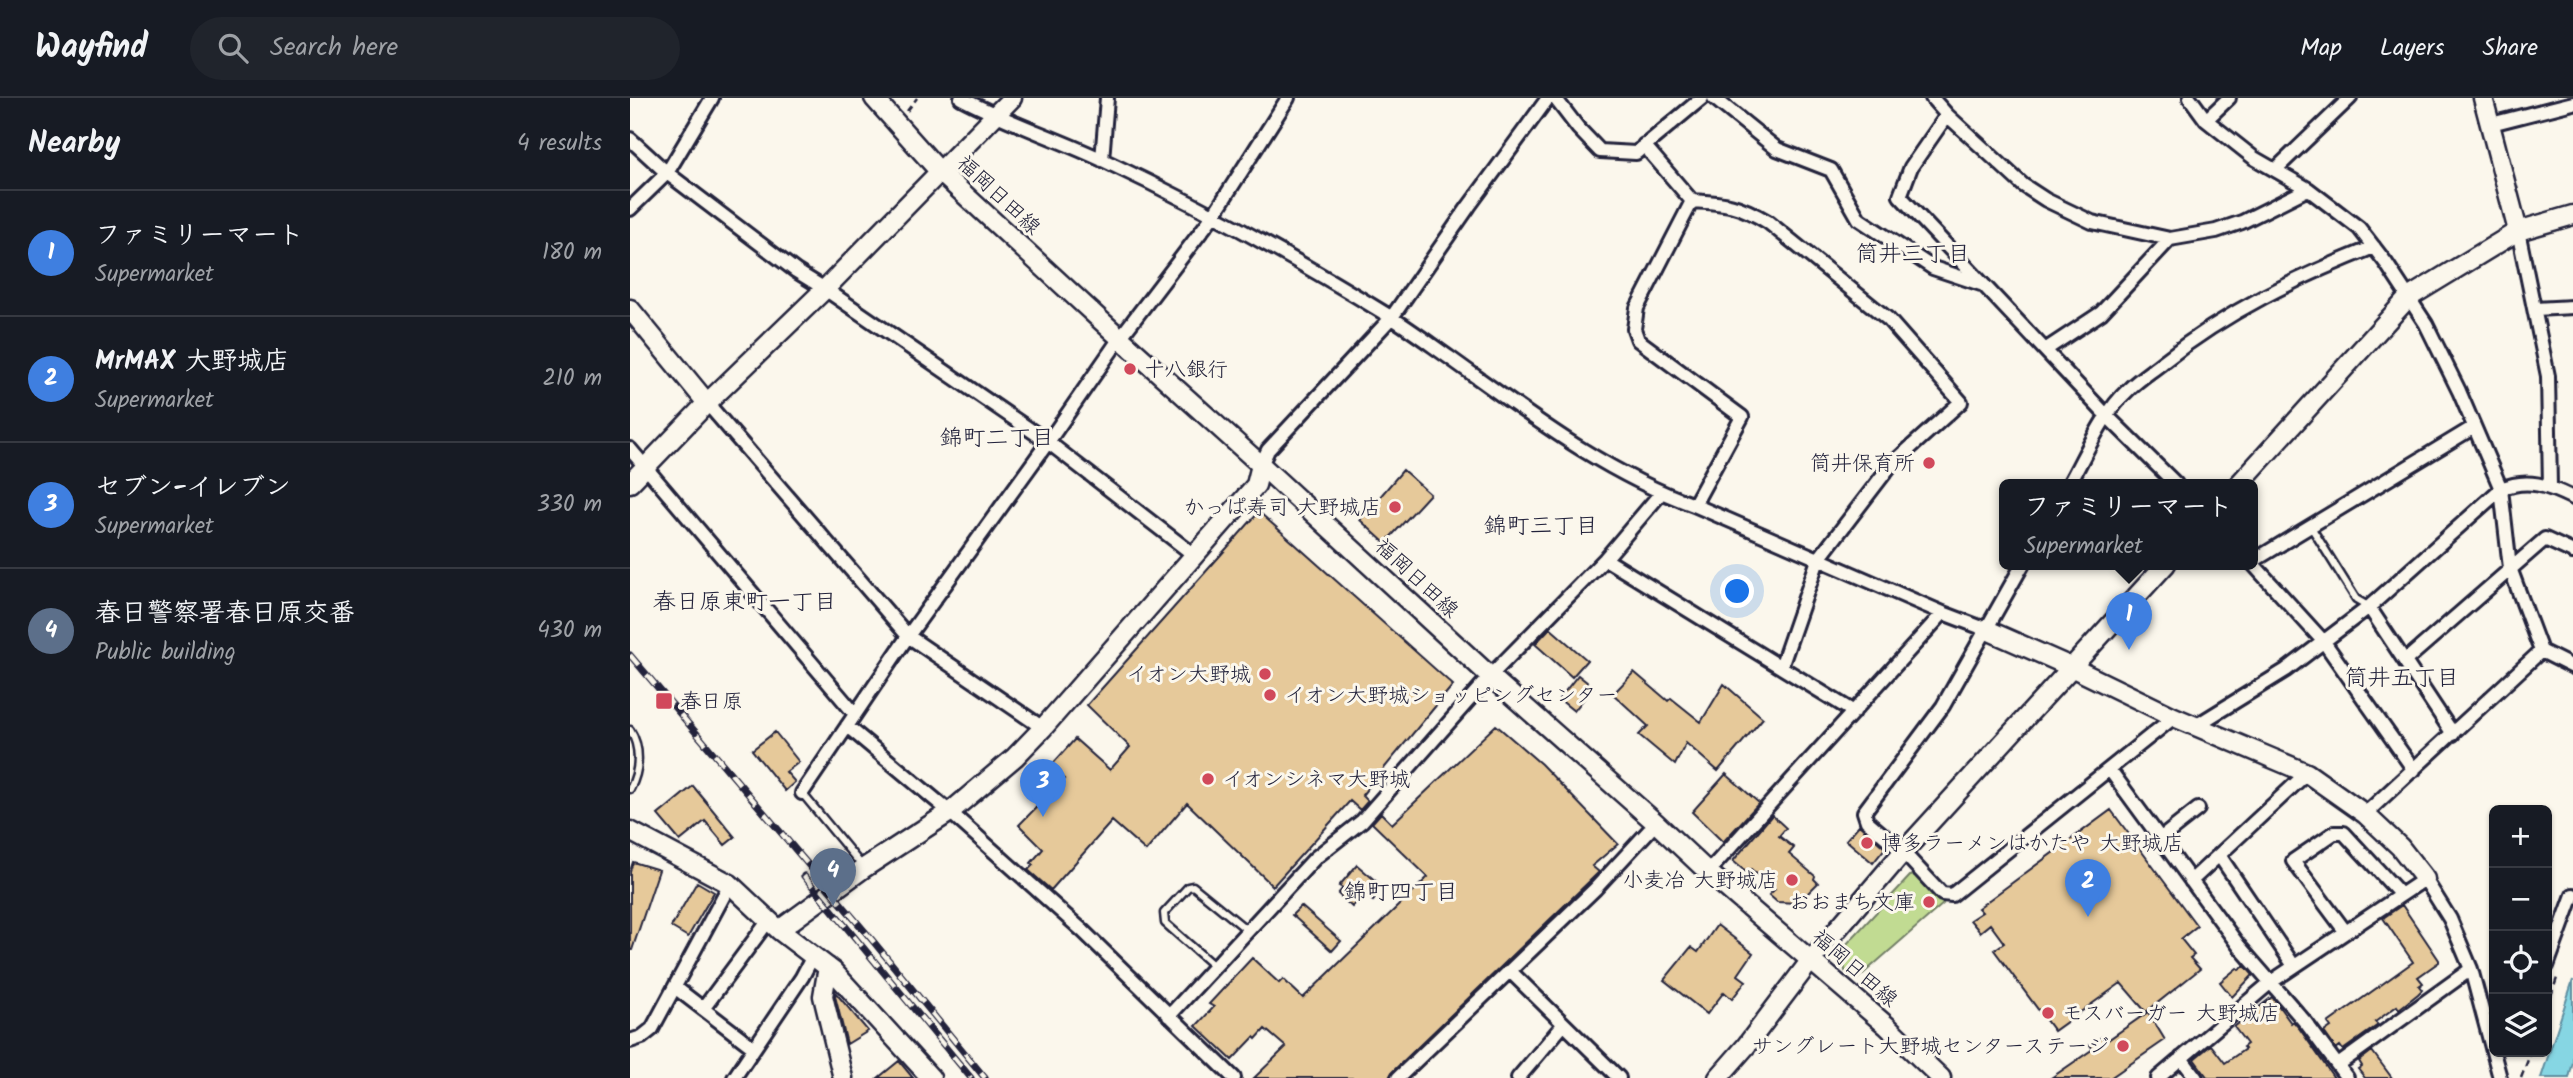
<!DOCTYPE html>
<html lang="en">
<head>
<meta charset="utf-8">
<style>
  body { margin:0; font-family:Kalam,"Klee One",sans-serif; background:#20242c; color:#f1f3f6 }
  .controls { position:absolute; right:21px; bottom:21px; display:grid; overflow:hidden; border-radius:10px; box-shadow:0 2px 5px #0004 }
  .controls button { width:63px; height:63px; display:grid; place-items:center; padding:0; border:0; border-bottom:2px solid #363941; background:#171b24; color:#f1f3f6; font:35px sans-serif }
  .you { position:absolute; left:1108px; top:494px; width:24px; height:24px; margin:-18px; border:5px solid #fff; border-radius:50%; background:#1a73e8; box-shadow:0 0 0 10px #1a73e833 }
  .badge { display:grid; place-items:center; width:46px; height:46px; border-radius:50%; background:#2563eb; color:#fff; font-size:23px; font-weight:700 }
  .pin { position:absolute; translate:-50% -58px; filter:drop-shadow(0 2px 4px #0008) }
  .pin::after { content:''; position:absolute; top:37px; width:24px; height:21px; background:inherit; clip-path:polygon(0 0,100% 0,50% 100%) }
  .popup { position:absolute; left:1369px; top:381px; width:259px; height:91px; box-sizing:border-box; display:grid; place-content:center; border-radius:10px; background:#171b24; filter:drop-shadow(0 2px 5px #0005); font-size:23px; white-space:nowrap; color:#9ea1a6 }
  .popup b { font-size:26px; color:#f1f3f6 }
  .popup::after { content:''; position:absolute; left:50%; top:100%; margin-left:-14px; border:14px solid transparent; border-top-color:#171b24 }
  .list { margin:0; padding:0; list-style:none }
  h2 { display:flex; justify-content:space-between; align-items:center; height:91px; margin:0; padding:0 28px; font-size:30px }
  h2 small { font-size:23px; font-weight:400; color:#9ea1a6 }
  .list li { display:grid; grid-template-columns:46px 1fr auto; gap:21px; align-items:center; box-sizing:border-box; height:126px; padding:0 28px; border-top:2px solid #363941 }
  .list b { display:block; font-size:26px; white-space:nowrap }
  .list p { margin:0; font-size:23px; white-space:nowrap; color:#9ea1a6 }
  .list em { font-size:23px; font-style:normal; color:#9ea1a6 }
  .icon { flex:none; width:38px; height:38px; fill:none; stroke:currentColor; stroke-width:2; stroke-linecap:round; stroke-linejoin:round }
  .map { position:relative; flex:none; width:1943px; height:980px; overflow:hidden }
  header { display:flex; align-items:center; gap:42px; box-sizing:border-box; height:98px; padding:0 35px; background:#171b24; border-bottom:2px solid #363941 }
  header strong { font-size:33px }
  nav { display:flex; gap:38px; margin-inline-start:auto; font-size:24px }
  .search { width:490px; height:63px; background:#20242c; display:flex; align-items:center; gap:18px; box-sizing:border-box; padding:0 24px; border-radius:38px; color:#9ea1a6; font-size:26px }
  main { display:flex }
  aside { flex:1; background:#171b24 }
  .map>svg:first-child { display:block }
  .green { fill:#c1db92; stroke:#727e66; stroke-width:2 }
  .water { fill:#86d6e3; stroke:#5e8ea0; stroke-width:2 }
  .building { fill:#e6c99a; stroke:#22223b; stroke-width:2 }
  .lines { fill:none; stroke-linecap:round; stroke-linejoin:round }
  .lane-casing { stroke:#22223b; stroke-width:11 }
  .street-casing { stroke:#22223b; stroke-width:18 }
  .secondary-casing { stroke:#22223b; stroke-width:23 }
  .path { stroke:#22223b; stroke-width:2.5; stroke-dasharray:7 5; stroke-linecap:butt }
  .lane { stroke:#fbf7ec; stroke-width:6 }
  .street { stroke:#fbf7ec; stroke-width:12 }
  .secondary { stroke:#fbf7ec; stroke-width:18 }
  .rail-casing { stroke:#22223b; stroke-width:7 }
  .rail { stroke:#fbf7ec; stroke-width:4.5; stroke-dasharray:13; stroke-linecap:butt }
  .poi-dot { fill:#d1495b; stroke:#fbf7ec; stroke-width:2.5 }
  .labels { text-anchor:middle; stroke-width:6; stroke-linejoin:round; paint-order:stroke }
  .street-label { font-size:21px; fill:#22223b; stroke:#fbf7ec }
  .poi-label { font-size:21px; fill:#22223b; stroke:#fbf7ec; text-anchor:start }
  .neighbourhood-label { font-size:23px; fill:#22223b; stroke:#fbf7ec }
</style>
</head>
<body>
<header>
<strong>Wayfind</strong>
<div class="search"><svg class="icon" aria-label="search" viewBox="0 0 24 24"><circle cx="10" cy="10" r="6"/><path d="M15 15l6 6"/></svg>Search here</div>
<nav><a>Map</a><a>Layers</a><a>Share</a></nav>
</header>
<main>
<aside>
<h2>Nearby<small>4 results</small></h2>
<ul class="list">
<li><span class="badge" style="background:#3f7fe0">1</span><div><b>ファミリーマート</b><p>Supermarket</p></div><em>180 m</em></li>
<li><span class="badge" style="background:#3f7fe0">2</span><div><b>MrMAX 大野城店</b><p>Supermarket</p></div><em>210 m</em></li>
<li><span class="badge" style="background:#3f7fe0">3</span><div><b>セブン-イレブン</b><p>Supermarket</p></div><em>330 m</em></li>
<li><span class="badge" style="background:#5c6f8a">4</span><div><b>春日警察署春日原交番</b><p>Public building</p></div><em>430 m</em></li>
</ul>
</aside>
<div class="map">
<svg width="1943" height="980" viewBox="0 0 1943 980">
  <rect width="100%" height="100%" fill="#fbf7ec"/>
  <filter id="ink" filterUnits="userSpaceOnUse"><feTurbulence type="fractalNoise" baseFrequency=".0143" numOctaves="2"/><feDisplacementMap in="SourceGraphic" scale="14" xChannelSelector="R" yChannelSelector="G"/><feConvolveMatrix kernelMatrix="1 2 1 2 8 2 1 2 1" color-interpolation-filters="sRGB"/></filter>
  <g filter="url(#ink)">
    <path class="green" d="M1288,777L1313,806L1226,882L1215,873L1213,850L1280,778Z"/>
    <path class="water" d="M1943,882V964L1939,980H1911Z"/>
    <path class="building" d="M773,372L800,396L755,445L730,422Z
      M629,414L823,587L732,697L738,703L730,712L720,703L643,788L557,705L516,753L482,723L421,792L398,772L403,767L401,765L413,751L389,727L434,681L420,669L445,641L480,672L500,649L457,607Z
      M920,530L957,562L942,579L905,546Z
      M1004,574L1038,603L1041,600L1071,624L1094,586L1133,620L1088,673L1056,645L1045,667L1009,637L1018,628L983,596Z
      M948,577L963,589L944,613L929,601Z
      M866,627L911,666L988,746L962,768L969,774L762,974L759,980H624L656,949L635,931L626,941L624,939L602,962L566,928L584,909L579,906L622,860L649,885L653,881L673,900L798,779L742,725L751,715L762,726Z
      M145,634L169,664L156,674L165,684L155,693L122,652Z
      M1096,676L1129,705L1093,744L1062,714Z
      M63,688L105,739L95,747L75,723L50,743L28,717Z
      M1481,712L1567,828L1551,841L1564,857L1560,860L1570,871L1516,914L1491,885L1424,933L1364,852L1374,845L1360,826L1350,834L1340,822L1352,814L1348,810Z
      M1142,717L1156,730L1149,738L1164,750L1159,756L1185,778L1184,781L1188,785L1168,805L1147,804L1139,797L1145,791L1121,771L1117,775L1103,763Z
      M1229,727L1255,750L1243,765L1216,742Z
      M3,764L29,772L2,852H0V773Z
      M727,767L754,790L743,803L734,795L722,809L708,796L713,790L709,788Z
      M67,784L84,794L58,839L41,829Z
      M1772,807L1809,862V864L1788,879L1793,885L1789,888L1792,892L1788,896L1769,911L1767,908L1745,924L1748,927L1713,952L1710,948L1706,951L1694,934L1701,929L1698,925L1783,864L1753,820Z
      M671,808L711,843L702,853L662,817Z
      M1087,827L1123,855L1108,877L1116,883L1102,901L1094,894L1077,916L1034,882L1061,849L1068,854Z
      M1615,868L1623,877L1602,899L1590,884L1607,870L1609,872Z
      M205,894L238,933L217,946L205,898Z
      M1642,899L1661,925L1663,923L1669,930L1704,980H1578L1564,961L1581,947L1595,965L1615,951L1613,949L1617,946L1604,929Z
      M1518,914L1535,942L1480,980H1421L1463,951L1460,947L1472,939L1475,944Z
      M1742,953L1762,980H1735L1728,971L1732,968L1729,963Z
      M269,963L283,980H248Z"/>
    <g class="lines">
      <g class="lane-casing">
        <path id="lane" d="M1681,429L1726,501L1738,508
          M0,632C11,649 10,673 0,691
          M172,695L233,769
          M585,869L535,825L534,815L558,789L563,788L617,832"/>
      </g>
      <g class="street-casing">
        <path id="street" d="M331,0C378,25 429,41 477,64C573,109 668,162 759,218C780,231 800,246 820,260C897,315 974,375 1064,407L1313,515L1355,531
          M925,0L948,30L970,53L1006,55L1072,0
          M1084,0L1147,51L1201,72L1229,121L1303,170L1351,186
          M1302,0L1317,17L1393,87L1416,102L1462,124L1540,141L1586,133L1612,124L1678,91
          M1560,0L1576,22L1624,60L1678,91L1729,130L1756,165L1796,226L1829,293L1871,391L1880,470L1911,553L1943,569
          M1317,17L1281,69L1270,98L1477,318L1546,386
          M1576,22L1599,0
          M1861,26L1943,5
          M0,41L37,75L166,173L195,191L418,344L564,457
          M1014,47L1062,103C1096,105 1108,106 1138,124L1258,221L1331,304L1260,368L1188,462L1151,569
          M472,62L477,0
          M1645,72L1720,0
          M1062,103L1007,210L1004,231L1008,242L1112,319L1064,407
          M0,111L37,75L82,0
          M1888,133L1918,278L1920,389
          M1905,211L1943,209
          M1415,252L1471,215L1540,141
          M77,305L278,538L413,630
          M0,351L225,616
          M631,367L638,352L762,219L839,108L918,0
          M1439,386C1457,354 1472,316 1499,291C1509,281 1522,273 1533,264C1597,213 1668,179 1744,149
          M975,461L1224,614
          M1623,463L1844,329
          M1393,466L1313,608L1234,714L1237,723L1273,754L1312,796L1322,797L1544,619
          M1623,466L1694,544L1784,672
          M1739,509L1823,636
          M1776,562L1915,441L1943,454
          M1567,627L1656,572L1739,509L1871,391C1898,379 1918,388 1943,400
          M217,628L320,714L453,833L604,980
          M1480,672L1609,848L1676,925L1717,980
          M172,695L278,538L418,344L490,240L583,118L658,0
          M1735,716L1911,553
          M1530,741L1568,711
          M1589,757L1664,868
          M1078,774L1313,515
          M1561,783L1677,675
          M1715,833L1663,763L1704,735H1714L1771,797
          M1917,868L1943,797
          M880,873L989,980
          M46,890L124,950
          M73,911L139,822
          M539,918L685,760L732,723L860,578L975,461L1031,395
          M0,943L12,939L22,931L100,786
          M1551,960L1566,980
          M1708,967L1841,871
          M104,980L172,879L183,858
          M768,980L965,791L1026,725
          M888,980L933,927
          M1528,980L1641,884L1795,781L1820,821L1841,871L1870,980"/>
      </g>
      <g class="secondary-casing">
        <path id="secondary" d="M244,0L310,74L490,240L631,367L860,578L1026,725L1078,774L1257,928L1311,980
          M1853,0L1888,133
          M0,211L77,305
          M0,385L77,305L195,191L382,0
          M1609,386L1778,200L1888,133L1943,117
          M1355,531L1441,569L1544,619L1677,675L1735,716L1770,749L1795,781
          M0,733L100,786L149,832L204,874L301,980
          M149,832L234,770L320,714L385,659L413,630L626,387L631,367
          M198,869L193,898L213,980
          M1088,980L1116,948L1181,862L1273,754L1536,466"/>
      </g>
      <path class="path" d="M277,13L287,0
        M1917,910L1928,877
        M1891,980L1901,954"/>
      <use href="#lane" class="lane"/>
      <use href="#street" class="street"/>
      <use href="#secondary" class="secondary"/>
      <g class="rail-casing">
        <path id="rail" d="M0,557L243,843L355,980
          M174,778L341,980"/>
      </g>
      <use href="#rail" class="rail"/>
    </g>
  </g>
  <g class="poi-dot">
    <circle cx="500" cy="271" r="7"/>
    <circle cx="1299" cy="365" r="7"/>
    <circle cx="765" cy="409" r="7"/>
    <circle cx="635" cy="576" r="7"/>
    <circle cx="640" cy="597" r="7"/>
    <rect x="25" y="594" width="18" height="18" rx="3.5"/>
    <circle cx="578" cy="681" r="7"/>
    <circle cx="1237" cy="745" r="7"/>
    <circle cx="1162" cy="782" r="7"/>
    <circle cx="1299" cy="804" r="7"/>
    <circle cx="1418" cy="915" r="7"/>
    <circle cx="1493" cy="948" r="7"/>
  </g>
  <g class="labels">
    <g class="street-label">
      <text transform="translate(369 97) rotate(43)" y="7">福岡日田線</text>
      <text transform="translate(787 480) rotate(43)" y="7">福岡日田線</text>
      <text transform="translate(1225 870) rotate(41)" y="7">福岡日田線</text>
    </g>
    <g class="poi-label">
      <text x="514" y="278">十八銀行</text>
      <text x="1285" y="372" text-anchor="end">筒井保育所</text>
      <text x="751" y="416" text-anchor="end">かっぱ寿司 大野城店</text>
      <text x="621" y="583" text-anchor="end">イオン大野城</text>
      <text x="654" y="604">イオン大野城ショッピングセンター</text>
      <text x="50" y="610">春日原</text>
      <text x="592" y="688">イオンシネマ大野城</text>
      <text x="1251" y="752">博多ラーメンはかたや 大野城店</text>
      <text x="1148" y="789" text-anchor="end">小麦冶 大野城店</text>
      <text x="1285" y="811" text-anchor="end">おおまち文庫</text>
      <text x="1432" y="922">モスバーガー 大野城店</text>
      <text x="1479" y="955" text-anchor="end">サングレート大野城センターステージ</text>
    </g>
    <g class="neighbourhood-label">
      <text x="1283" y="163">筒井三丁目</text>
      <text x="367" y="347">錦町二丁目</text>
      <text x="911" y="435">錦町三丁目</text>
      <text x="115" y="511">春日原東町一丁目</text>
      <text x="1772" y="587">筒井五丁目</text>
      <text x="771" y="801">錦町四丁目</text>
    </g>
  </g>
</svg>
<div class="controls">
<button>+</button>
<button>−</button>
<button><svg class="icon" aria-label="locate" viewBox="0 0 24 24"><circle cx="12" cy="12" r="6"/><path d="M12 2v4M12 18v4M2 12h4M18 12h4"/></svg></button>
<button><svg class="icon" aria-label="layers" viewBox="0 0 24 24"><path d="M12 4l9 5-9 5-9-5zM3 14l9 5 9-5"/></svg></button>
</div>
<div class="you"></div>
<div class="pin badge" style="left:1499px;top:552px;background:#3f7fe0">1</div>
<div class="popup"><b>ファミリーマート</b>Supermarket</div>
<div class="pin badge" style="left:1458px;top:819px;background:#3f7fe0">2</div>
<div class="pin badge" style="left:413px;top:719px;background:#3f7fe0">3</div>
<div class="pin badge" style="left:203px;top:808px;background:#5c6f8a">4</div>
</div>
</main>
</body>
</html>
